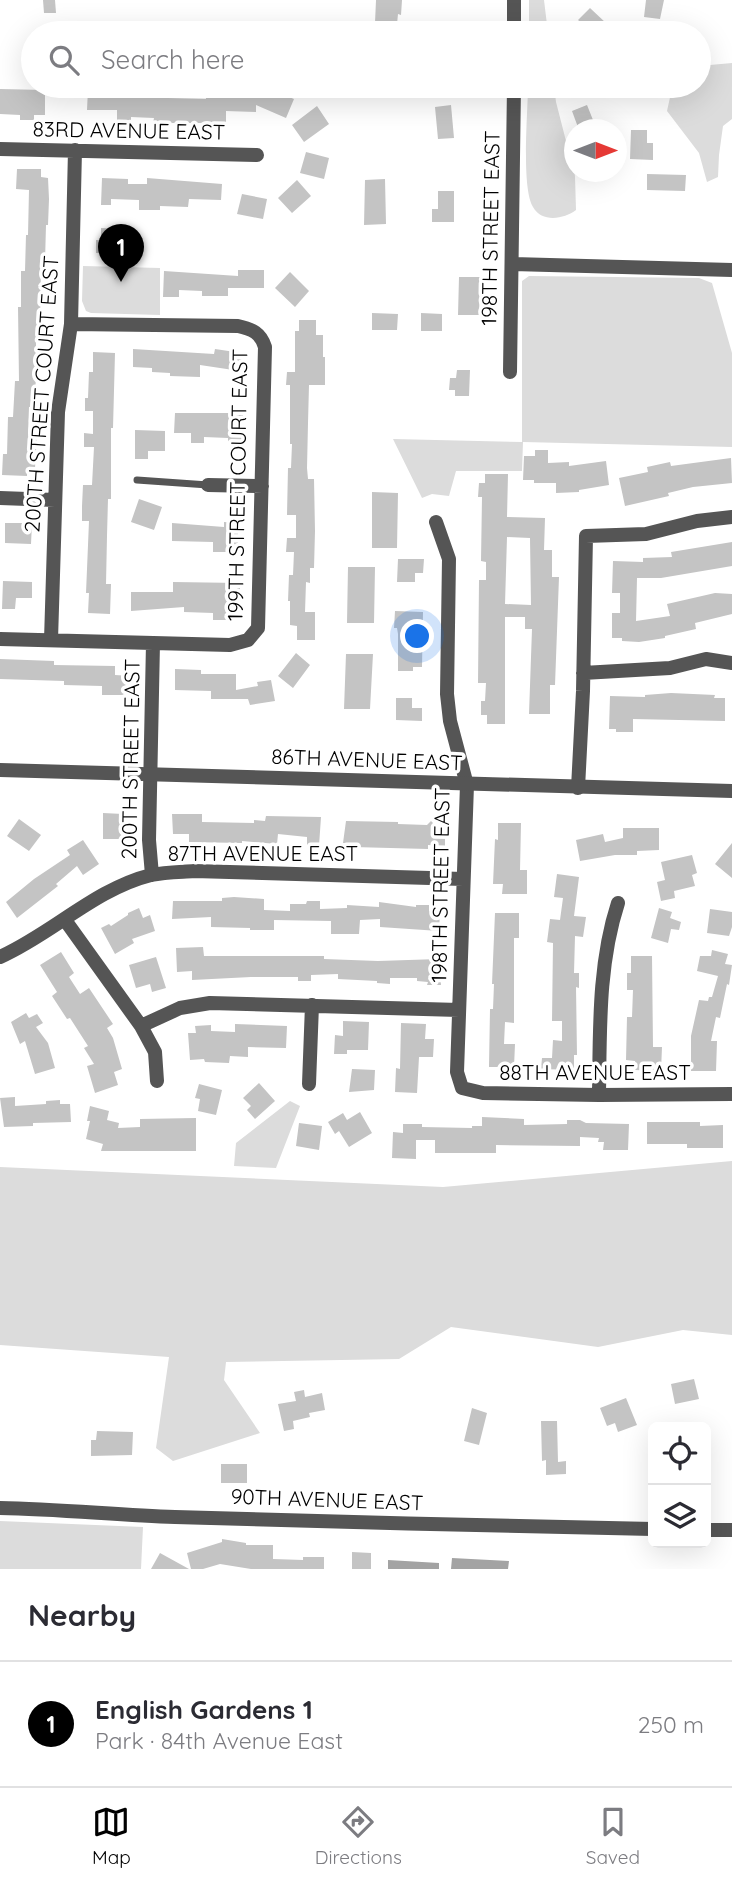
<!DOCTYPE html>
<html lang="en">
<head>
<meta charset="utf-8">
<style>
  body { margin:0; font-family:Quicksand,sans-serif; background:#f7f7f7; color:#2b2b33 }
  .controls { position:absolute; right:21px; bottom:21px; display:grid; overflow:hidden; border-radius:10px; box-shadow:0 7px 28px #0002 }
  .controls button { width:63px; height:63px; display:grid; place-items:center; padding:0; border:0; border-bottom:2px solid #e1e1e2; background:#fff; color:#2b2b33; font:35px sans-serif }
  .compass { position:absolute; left:564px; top:119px; width:63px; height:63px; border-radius:50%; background:#fff; box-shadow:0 7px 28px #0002; rotate:90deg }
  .you { position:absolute; left:418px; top:637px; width:24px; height:24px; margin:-18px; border:5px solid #fff; border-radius:50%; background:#1a73e8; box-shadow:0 0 0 10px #1a73e833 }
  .badge { display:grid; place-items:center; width:46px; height:46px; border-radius:50%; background:#000; color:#fff; font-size:23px; font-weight:700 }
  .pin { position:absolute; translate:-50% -58px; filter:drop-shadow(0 2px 4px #0008) }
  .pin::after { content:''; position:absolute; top:37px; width:24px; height:21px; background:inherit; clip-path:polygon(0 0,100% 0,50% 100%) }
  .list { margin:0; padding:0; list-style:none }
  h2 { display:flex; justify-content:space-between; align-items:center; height:91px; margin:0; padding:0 28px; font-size:30px }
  h2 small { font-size:23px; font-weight:400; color:#7c7c81 }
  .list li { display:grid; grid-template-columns:46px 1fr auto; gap:21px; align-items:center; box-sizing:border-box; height:126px; padding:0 28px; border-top:2px solid #e1e1e2 }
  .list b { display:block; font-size:26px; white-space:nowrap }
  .list p { margin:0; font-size:23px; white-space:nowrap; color:#7c7c81 }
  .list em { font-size:23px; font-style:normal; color:#7c7c81 }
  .icon { flex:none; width:38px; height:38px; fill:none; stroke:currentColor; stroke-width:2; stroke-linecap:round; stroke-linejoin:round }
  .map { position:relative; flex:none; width:732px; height:1569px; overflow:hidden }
  .search { position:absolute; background:#fff; box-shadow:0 7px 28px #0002; left:21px; right:21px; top:21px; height:77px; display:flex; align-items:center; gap:18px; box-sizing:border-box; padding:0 24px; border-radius:38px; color:#7c7c81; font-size:26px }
  .sheet { height:217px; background:#fff }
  nav { display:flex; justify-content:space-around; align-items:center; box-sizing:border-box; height:98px; border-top:2px solid #e1e1e2; background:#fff; font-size:19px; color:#7c7c81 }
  nav a { display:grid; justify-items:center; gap:4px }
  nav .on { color:#000 }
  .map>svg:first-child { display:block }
  .green { fill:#dcdcdc }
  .water { fill:#a3a3a3 }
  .building { fill:#c4c4c4; fill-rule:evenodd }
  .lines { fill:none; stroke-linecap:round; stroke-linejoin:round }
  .service { stroke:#555; stroke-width:7 }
  .minor { stroke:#555; stroke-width:14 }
  .tertiary { stroke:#555; stroke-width:14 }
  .labels { text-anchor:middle; stroke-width:7; stroke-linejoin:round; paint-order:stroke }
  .street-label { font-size:21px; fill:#000; stroke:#fff }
</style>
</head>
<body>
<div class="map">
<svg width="732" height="1569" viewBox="0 0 732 1569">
  <rect width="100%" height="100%" fill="#fff"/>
  <path class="green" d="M529,0H544L548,33H529Z
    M732,63V119L723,126L719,155L718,177L707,182L699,153L667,111L671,93L678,86H699V66Z
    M528,86H554L556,102L575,176L576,210C564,219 542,223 533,207C521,187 528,111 528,86Z
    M83,266L160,268V315L91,313L86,311L82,301Z
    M529,276L699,278L712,283L732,353V447L523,442L522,471H456L449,496L432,494L422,498L393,439L522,442V281Z
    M290,1101L300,1106L276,1168L234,1166L236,1143Z
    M732,1161V1335L683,1330L598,1347L451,1327L399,1359L226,1362L224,1380L260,1433L173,1461L156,1448L169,1357L0,1345V1167L443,1187Z
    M0,1521L143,1527L141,1569H0Z"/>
  <path class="water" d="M452,1558L509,1561L508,1569H451Z
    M388,1560L439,1563V1569H388Z"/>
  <path class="building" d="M43,0H55L56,13H44Z
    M376,0H402L401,15L398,14L397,24L375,23Z
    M646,0H664L660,19L644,17Z
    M590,8L607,24L598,33H592L578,20Z
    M225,21L243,22V33H225Z
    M216,86L267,88L294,99L286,118L256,105V112L226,111V123H153L154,118L131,117V123H117V110H87L88,89L169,92L168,98L206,99L205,91H216Z
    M0,89L45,90V115H34V120H20V115L0,114Z
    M451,105L454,138L438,139L435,107Z
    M587,105L597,130H579L572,111Z
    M317,106L329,124L304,142L292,125Z
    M631,130H647V143H653V160L630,159Z
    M306,152L329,158L324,179L300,173Z
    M17,169H41V177L48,178L49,199L48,225H46L45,262H41L40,332H36V356H39V370H36L35,407H29L28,434H37L35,468H27V476L2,475L3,454H7L8,417H13L15,381H19L18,307H21V271H25L26,235H28L29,190L16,189Z
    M647,174L686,175L685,191L647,190Z
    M102,178L128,179V184H147V178L222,184L221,200L189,199L188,207L160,206V210H139V200L111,199V205H101Z
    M385,179L386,224L364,225L365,180Z
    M297,180L311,196L292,213L278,198Z
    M438,191H454V222H432V209H438Z
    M242,194L267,199L263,219L237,214Z
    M101,228L126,229L125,254L96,253V240H101Z
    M238,270H264V288H228V296H202V291L179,290V297H163L164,271L238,276Z
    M290,272L309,291L295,307L275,288Z
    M459,277H480L479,315H458Z
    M372,313L398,314L397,330H372Z
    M421,313L442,314V331H421Z
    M299,320H316V335H323V357H325V385H309L308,423L307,468L308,479H314L315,531L314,568H310V583L306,582L305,612H315V640H297V626L290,625V601H288L289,575H293L294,552H286L287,538H296V515H287L288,468H291L292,444H290V385H286L287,372H295V331H299Z
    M133,349L214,354L215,349L242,353L240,371L200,365V377L170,376V373L152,372V368L133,367Z
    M93,352L115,353L113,428H111V499H108L107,536L106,584H111L110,614L88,613L89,593H86L89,521H82V506L83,485H92L94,447H84V433L93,434V411H85V398H88L89,372H93Z
    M457,370H470L469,396H455V390H449L450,378H456Z
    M175,413H243L242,443L228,442V438L204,437V443H191V433H174Z
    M135,430L165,431V451H148V459H135Z
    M535,450H548V463L569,462V466L606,461L609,485L579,490V492L556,493V483H534V480H523L524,456H535Z
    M731,458L732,483L693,487L668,493L669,496L625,506L619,478L648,472L647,467L670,462L671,466Z
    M485,474H508L507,517L545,518L544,550H552V577H559L555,685H550V714H529L532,629H525V617H505V724H487V715H481V701H485L486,683H478L479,580H486V562L481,561L482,497H478L479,483H485ZM507,537L530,538L531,605L505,604Z
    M372,492L398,493L397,548H372Z
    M139,499L162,507L154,530L131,522Z
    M224,522L238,523V552H213V542L172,541V523L224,527Z
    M5,523H32L31,544L5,543Z
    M732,542V566L661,578H637L636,621L670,616L667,604L715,593L732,594V614L695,623L696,629L665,636V638L639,642L622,641V638H612V613H620V593H612L613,561L643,562V558L672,557L671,552Z
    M398,559H424L423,573H415V582H397Z
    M348,567H375L374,623H347Z
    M3,581L32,582V598H16L15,609H2Z
    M173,582L240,583V596H233V620H213V613L184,612V607L131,611V592H173Z
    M395,611L423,612L422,667H413V671H398V634L397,628H394Z
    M296,653L310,665L293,688L278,676Z
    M346,654H373L370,709H344Z
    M0,659L54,661V665L115,666V675L131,676V695H102V686L64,685V681L0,679Z
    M175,669L201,670V674H236V690L258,686L257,682L271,680L275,701L250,705L248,699H211V691L175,690Z
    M671,693L715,695L714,698H725V721L633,719V732H616V729H609L610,696L645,697V695Z
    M396,698H412V708H422V721L396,720Z
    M103,813L123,814V839H103Z
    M172,814H202V822L254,823V820L265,821L266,816L321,817L319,846L307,845V837L278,834L277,844L242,841V843L189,842V834H173Z
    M19,819L41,835L29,851L7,836Z
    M346,821L398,822V824L427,825L431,821L435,825L445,826V846L428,845V849L353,847V844L343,843Z
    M498,823H521L520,870H527V894H502L503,884H493L495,839L498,840Z
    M623,828H659V850L637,851V855H615L580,861L576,840L603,834L605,842L623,838Z
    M83,840L99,864L83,875L77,866L56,884L58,886L17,918L6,902L34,879L70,855L67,850Z
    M732,843V878L715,864Z
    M692,855L697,873L692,875L695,886L674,891L675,898L661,901L657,882L665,880L661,862Z
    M557,874L579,877L574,916L586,917L583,937L575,936L574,973H579V988L576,987L577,1055H574V1070L541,1069L542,1058H552L553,1040L562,1041V1021H552L553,943L547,942L550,919L560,920L563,898L554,897Z
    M234,897L264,899V910L290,911V904H306L307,901H320V909L347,908V905L379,907V902L416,907V905H429V911H440L439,931L380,927V919L360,920L359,934H331V921L274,920V930H250V928L211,927V917L172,919L173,901H222V898Z
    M139,908L143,918L150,915L155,931L132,939L134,943L115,954L101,928L109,924L111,926L128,915V913Z
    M659,908L672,912L670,918L681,922L679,930L671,929L668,943L651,938Z
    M710,909L732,912V927L729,936L707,933Z
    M495,913H519V938H514V1023L505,1022L504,1044H515L514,1067H489L490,1009H493L494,984H492Z
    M203,947L204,956H324V959L378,961L439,959L441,985H427L428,982L417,981V978H390V984L377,983V981L338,979V974L311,975V981H298V977H251L192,980V971L177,972L176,948Z
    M712,950L728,954L725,964L732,965L729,985L727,984L720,1018L716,1017L711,1041H717L716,1071H691V1036L699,1000L708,1001L709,997H712L718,976L697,971L700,956H711Z
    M61,952L74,973L69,977L80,994L89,988L113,1024L107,1028L113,1038L122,1069L114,1072L118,1085L95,1093L87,1066L94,1064L84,1048L88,1046L70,1018L67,1019L52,996L57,992L40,965Z
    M631,956H652L653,1047H662L661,1071L635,1070V1061L626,1060L627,1017H632L633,990H627V973H631Z
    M156,957L166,988L152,992L150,984L136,988L129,965Z
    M26,1013L29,1018L37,1014L43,1023L36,1027L48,1043L55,1068L35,1074L25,1041L20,1044L11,1022Z
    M343,1021L369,1022L368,1050H347V1054H334L335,1035L343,1036Z
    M401,1023L426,1024L425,1039H434L433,1057H419L417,1093L395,1092L396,1068L400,1069Z
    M235,1024L287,1026L286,1048L248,1047V1057L230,1056L229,1063L205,1062L204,1059L190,1060L188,1033H196L195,1026L211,1025V1031L235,1032Z
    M352,1069L375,1070L374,1090L349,1092Z
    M259,1083L275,1101L255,1119L247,1110L251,1106L243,1098Z
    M199,1084L222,1090L216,1115L198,1111L200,1099L195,1098Z
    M15,1097V1106L46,1104V1101L60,1100V1104H70L71,1122L33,1123V1126L4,1127L0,1098Z
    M90,1106L109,1111L107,1120L119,1123L118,1128L140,1127V1119L196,1118V1151H101L103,1144L86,1139L90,1121H87Z
    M360,1112L372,1133L349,1147L339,1131L335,1134L328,1122L343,1113L347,1120Z
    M482,1117L524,1119V1125L567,1124V1120H580L586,1123L629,1124L628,1150H603L604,1142H598L599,1138L580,1137V1146L496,1145V1153H435V1140H416V1159L392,1158L393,1132L403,1133V1124H422V1127L472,1128V1126H482Z
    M647,1122H700V1126L723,1125V1148H687V1144H647Z
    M299,1123L322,1126L319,1150L296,1146Z
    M694,1379L699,1399L675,1404L671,1384Z
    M304,1390L305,1397L322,1393L325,1410L309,1413L310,1417L293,1421L294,1429L284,1431L278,1404L296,1401L294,1392Z
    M626,1398L637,1425L618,1432L615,1423L607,1426L600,1408Z
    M472,1408L487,1413L479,1445L464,1441Z
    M541,1421H557L558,1462L566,1461V1474L546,1475V1460L542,1461Z
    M97,1431L133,1432L132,1455L91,1456V1440H96Z
    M221,1464H247V1483H221Z
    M222,1539L246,1543V1545H273V1559L303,1560V1557H324V1569H251L220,1564L203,1569H191L187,1553L222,1542Z
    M352,1552L371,1553V1569H352Z
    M160,1553L189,1569H151Z"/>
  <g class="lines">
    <path class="service" d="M137,480L208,485"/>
    <path class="minor" d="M514,33V0
      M0,149L257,155
      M513,264L732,270
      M510,372L514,86
      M208,485L262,486
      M0,498L55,500
      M436,522L449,559L447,694L450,721L467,785L457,1072L462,1088L483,1093L599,1095L732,1094
      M0,639L230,645L248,640L258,628L265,347C261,333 252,329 238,326L71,324
      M51,640L58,412L71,324L75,150
      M583,673L670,668L706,659L732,663
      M578,788L583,691L586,536L646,534L697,521L732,517
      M152,875L149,840L153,643
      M65,920L141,1026L155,1052L157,1081
      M0,957C52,934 95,889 151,875C165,872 180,872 194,871L463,879
      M141,1026L180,1008L210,1003L459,1010
      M309,1084L312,1005
      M599,1095C600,1031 598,964 618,903
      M0,1508C58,1509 117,1515 175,1517C334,1522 494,1526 653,1529
      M706,1530H732"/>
    <path class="tertiary" d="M0,770L732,791"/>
  </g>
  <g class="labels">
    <g class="street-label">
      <text transform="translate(129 131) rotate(1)" y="7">83RD AVENUE EAST</text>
      <text transform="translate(491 228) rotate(-89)" y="7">198TH STREET EAST</text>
      <text transform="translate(42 394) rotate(-86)" y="7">200TH STREET COURT EAST</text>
      <text transform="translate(238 485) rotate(-89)" y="7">199TH STREET COURT EAST</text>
      <text transform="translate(131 759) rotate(-89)" y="7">200TH STREET EAST</text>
      <text transform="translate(367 760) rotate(2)" y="7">86TH AVENUE EAST</text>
      <text x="263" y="861">87TH AVENUE EAST</text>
      <text transform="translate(441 885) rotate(-89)" y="7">198TH STREET EAST</text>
      <text x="595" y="1080">88TH AVENUE EAST</text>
      <text transform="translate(327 1500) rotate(2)" y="7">90TH AVENUE EAST</text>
    </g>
  </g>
</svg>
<div class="controls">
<button><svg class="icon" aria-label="locate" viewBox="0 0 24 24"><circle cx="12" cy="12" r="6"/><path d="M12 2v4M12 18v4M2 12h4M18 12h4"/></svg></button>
<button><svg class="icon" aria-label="layers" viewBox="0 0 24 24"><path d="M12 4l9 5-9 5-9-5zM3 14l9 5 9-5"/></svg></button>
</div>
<svg class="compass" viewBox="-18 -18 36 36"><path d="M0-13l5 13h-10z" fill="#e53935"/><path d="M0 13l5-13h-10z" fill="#7c7c81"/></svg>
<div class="you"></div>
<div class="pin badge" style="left:121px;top:282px">1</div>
<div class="search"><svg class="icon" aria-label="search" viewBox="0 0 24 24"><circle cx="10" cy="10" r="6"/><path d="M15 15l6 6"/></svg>Search here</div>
</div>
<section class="sheet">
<h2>Nearby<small></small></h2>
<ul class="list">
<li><span class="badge">1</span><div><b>English Gardens 1</b><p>Park · 84th Avenue East</p></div><em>250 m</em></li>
</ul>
</section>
<nav>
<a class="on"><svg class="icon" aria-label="map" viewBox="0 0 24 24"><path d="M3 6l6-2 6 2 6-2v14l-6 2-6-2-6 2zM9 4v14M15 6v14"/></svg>Map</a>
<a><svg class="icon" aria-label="directions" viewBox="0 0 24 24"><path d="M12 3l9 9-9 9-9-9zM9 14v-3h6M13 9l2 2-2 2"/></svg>Directions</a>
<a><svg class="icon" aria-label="saved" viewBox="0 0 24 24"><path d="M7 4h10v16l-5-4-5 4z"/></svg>Saved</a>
</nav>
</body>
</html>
